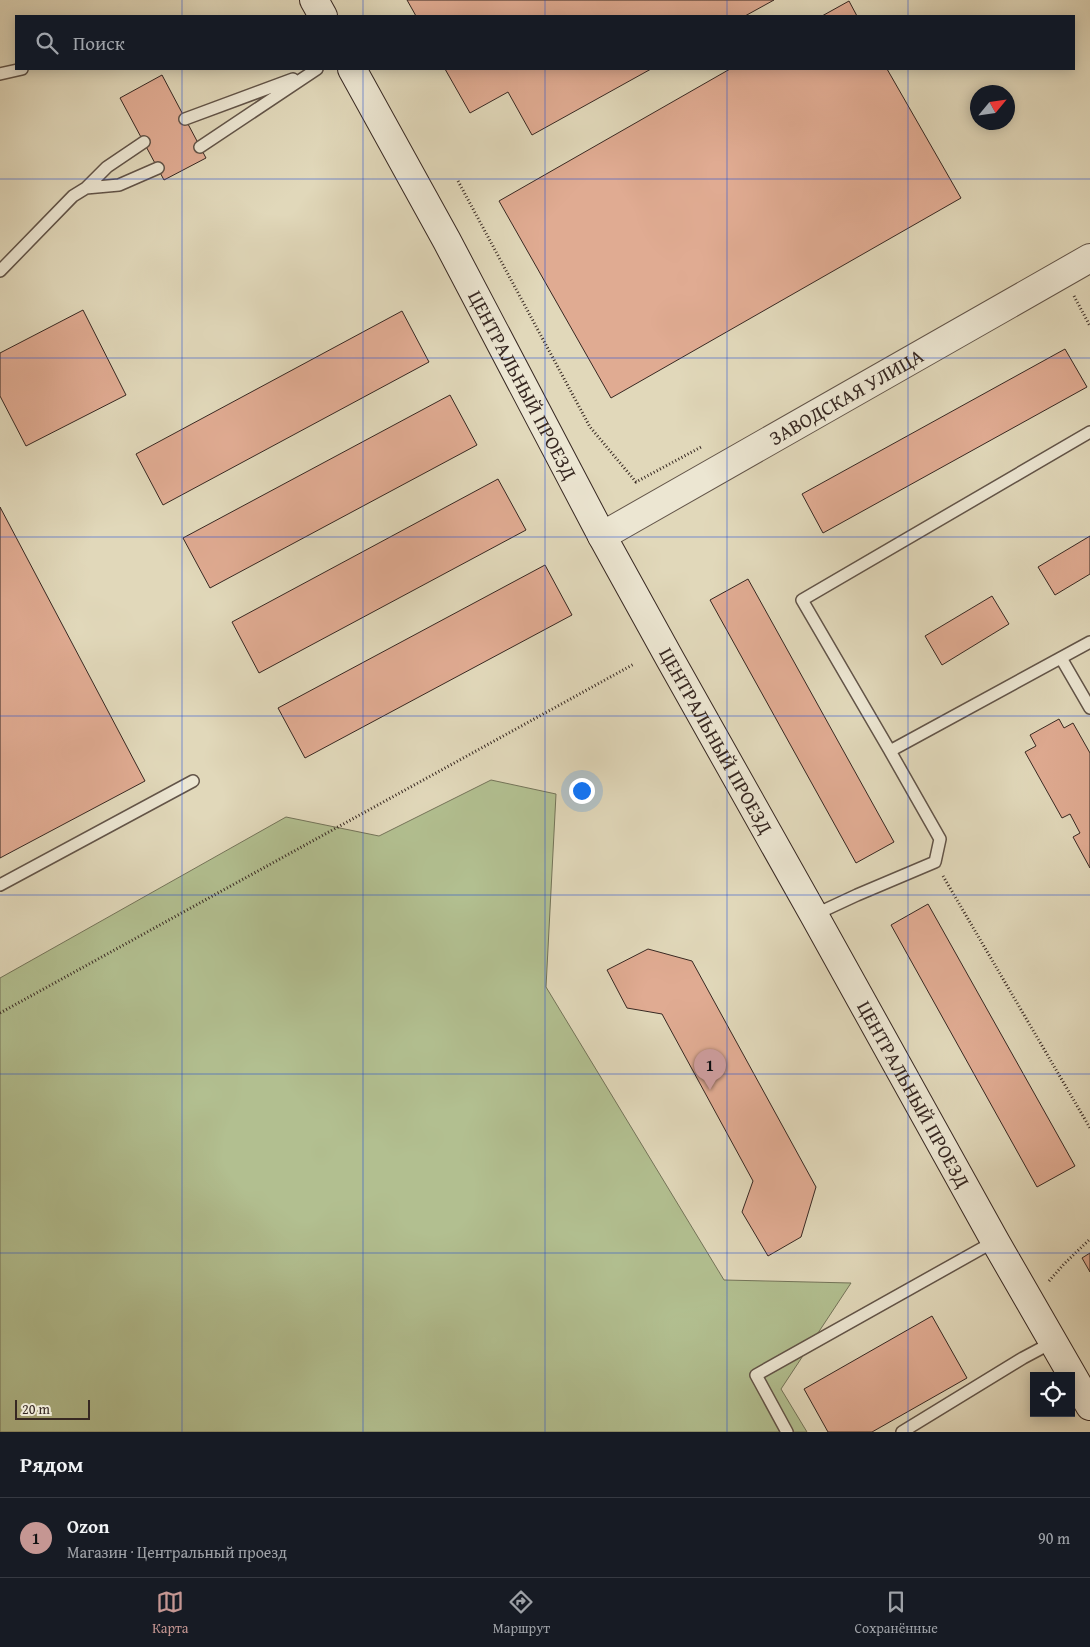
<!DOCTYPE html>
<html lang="ru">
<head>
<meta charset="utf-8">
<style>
  body { margin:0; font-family:"Gentium Book Plus",serif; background:#20242c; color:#f1f3f6 }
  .controls { position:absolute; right:15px; bottom:15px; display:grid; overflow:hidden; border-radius:0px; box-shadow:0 2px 12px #0003 }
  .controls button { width:45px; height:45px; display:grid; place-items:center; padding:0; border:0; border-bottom:1px solid #363941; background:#171b24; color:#f1f3f6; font:25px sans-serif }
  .compass { position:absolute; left:970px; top:85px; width:45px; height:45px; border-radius:50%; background:#171b24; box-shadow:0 2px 12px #0003; rotate:61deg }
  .scale { position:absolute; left:15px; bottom:12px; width:75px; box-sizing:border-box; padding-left:5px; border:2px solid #372822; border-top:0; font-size:14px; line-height:18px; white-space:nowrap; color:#372822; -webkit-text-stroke:4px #ece6d2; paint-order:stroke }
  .you { position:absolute; left:581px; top:790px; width:18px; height:18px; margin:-12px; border:4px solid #fff; border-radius:50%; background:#1a73e8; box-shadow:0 0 0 8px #1a73e833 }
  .badge { display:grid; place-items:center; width:32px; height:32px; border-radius:50%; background:#c59692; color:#111; font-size:16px; font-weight:700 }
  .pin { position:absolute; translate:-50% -41px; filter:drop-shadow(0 1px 2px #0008) }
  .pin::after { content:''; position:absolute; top:26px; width:18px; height:15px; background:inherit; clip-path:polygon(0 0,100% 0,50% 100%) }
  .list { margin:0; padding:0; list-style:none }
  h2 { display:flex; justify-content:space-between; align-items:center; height:65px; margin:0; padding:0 20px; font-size:21px }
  h2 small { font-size:16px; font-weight:400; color:#9ea1a6 }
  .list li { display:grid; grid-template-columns:32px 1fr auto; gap:15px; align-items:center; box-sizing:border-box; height:80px; padding:0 20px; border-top:1px solid #363941 }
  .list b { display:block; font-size:19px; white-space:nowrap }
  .list p { margin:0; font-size:16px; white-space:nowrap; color:#9ea1a6 }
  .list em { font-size:16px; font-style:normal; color:#9ea1a6 }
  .icon { flex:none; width:28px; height:28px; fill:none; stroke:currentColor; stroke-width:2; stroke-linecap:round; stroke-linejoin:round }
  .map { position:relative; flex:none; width:1090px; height:1432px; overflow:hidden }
  .search { position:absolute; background:#171b24; box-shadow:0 2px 12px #0003; left:15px; right:15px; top:15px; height:55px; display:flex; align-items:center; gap:12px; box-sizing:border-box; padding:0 18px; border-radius:0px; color:#9ea1a6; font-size:19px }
  .sheet { height:145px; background:#171b24 }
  nav { display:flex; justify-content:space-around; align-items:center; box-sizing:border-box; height:70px; border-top:1px solid #363941; background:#171b24; font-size:14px; color:#9ea1a6 }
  nav a { display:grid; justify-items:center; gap:2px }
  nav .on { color:#c59692 }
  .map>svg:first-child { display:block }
  .green { fill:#b2bf90; stroke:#747459 }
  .building { fill:#e0ab92; stroke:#372822 }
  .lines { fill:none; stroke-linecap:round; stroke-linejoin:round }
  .service-casing { stroke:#625448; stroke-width:14 }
  .tertiary-casing { stroke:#625448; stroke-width:30 }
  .secondary-casing { stroke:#372822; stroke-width:30 }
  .path { stroke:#372822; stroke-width:3; stroke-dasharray:1 2.5; stroke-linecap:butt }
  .service { stroke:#ece6d2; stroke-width:11 }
  .tertiary { stroke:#ece6d2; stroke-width:28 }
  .secondary { stroke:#ece6d2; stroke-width:28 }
  .grid { fill:none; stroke:#1d4ed8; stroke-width:1; stroke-opacity:0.55 }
  .labels { text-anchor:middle; stroke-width:5; stroke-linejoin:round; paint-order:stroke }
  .street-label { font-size:20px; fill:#372822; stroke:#ece6d2 }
</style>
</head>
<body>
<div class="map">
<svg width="1090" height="1432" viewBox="0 0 1090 1432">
  <rect width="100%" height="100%" fill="#e1d8ba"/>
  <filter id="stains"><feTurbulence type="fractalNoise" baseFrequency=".004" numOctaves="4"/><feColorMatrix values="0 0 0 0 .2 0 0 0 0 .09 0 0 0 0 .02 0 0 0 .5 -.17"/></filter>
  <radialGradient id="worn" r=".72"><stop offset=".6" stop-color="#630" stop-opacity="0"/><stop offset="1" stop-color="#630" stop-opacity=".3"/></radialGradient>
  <path class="green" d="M491,780L556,794L546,987L724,1280L851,1283L781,1389L807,1432H0V978L286,817L379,836Z"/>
  <path class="building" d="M407,0H774L745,16H416Z
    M849,1L857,16H822Z
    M445,69H651L532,135L508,92L470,113Z
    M730,69H887L961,198L611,398L499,201Z
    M162,75L206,158L164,180L120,98Z
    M83,310L126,395L26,446L0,396V353Z
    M402,311L429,362L163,505L136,454Z
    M1065,349L1087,387L823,533L802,494Z
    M450,395L477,445L210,588L183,538Z
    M498,479L526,530L259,673L232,622Z
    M0,507L145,781L0,858Z
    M1090,536V574L1055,595L1038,567Z
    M545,565L572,615L305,758L278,708Z
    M748,579L894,842L856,863L710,600Z
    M992,596L1009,624L942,665L925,636Z
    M1059,719L1064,728L1073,723L1090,753V868L1073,837L1080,833L1070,814L1062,818L1025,752L1036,746L1030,735Z
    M928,904L1075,1166L1037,1187L891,925Z
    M648,949L692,961L816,1187L801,1237L768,1256L742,1212L753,1181L662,1014L627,1008L607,970Z
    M1090,1253V1272L1082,1258Z
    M932,1316L967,1378L872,1432H828L804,1389Z"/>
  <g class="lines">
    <g class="service-casing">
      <path id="service" d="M0,74L22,69
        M185,119L293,79
        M200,147L317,69
        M86,188L119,185L158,168
        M0,271L73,196L86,188L107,167L144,142
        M1061,658L1090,708
        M890,751L802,600L1090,432
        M0,885L193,781
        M814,915L857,895L935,862L940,839L890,751L1090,642
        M787,1432L756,1375L995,1241
        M902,1432L1023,1358L1053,1342"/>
    </g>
    <g class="tertiary-casing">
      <g id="tertiary">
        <path id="s1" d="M602,536L1090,258"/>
      </g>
    </g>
    <g class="secondary-casing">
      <g id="secondary">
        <path d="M314,0L323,16"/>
        <path id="s2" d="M352,69L447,241L602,536L670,659L814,915L995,1241L1090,1406"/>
      </g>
    </g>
    <path class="path" d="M458,181L590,427L636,482L703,446
      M1074,296L1090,326
      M943,876L1090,1128
      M0,1013L634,664
      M1049,1281L1064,1264L1090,1239"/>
    <use href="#service" class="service"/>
    <use href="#tertiary" class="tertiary"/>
    <use href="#secondary" class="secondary"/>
  </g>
  <path class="grid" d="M182,0V16M363,0V16M545,0V16M727,0V16M908,0V16M182,69V1432M363,69V1432M545,69V1432M727,69V1432M908,69V1432M0,179H1090M0,358H1090M0,537H1090M0,716H1090M0,895H1090M0,1074H1090M0,1253H1090"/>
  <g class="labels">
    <g class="street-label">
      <text dy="7" stroke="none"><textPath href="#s2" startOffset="359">ЦЕНТРАЛЬНЫЙ ПРОЕЗД</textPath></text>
      <text dy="7" stroke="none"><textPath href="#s1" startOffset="281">ЗАВОДСКАЯ УЛИЦА</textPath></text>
      <text dy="7" stroke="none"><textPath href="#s2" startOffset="764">ЦЕНТРАЛЬНЫЙ ПРОЕЗД</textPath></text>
      <text dy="7" stroke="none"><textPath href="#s2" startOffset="1169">ЦЕНТРАЛЬНЫЙ ПРОЕЗД</textPath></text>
    </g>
  </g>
  <rect width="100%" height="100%" filter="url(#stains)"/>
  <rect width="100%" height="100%" fill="url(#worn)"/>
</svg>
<div class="controls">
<button><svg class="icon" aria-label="locate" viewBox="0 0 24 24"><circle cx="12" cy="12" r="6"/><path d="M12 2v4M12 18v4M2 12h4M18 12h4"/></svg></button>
</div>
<svg class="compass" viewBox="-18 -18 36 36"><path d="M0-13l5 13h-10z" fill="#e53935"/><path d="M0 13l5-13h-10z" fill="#9ea1a6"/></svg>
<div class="scale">20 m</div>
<div class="you"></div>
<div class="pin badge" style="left:710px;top:1090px">1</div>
<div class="search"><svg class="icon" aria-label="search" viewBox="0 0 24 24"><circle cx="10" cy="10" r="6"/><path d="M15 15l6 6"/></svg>Поиск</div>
</div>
<section class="sheet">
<h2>Рядом<small></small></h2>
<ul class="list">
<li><span class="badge">1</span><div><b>Ozon</b><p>Магазин · Центральный проезд</p></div><em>90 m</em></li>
</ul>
</section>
<nav>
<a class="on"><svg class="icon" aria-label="map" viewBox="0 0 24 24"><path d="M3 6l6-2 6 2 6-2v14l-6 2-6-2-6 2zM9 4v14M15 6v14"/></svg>Карта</a>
<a><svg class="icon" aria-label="directions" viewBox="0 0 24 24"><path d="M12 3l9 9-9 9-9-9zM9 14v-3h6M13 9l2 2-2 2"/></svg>Маршрут</a>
<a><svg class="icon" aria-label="saved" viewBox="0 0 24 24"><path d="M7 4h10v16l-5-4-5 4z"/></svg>Сохранённые</a>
</nav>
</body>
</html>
